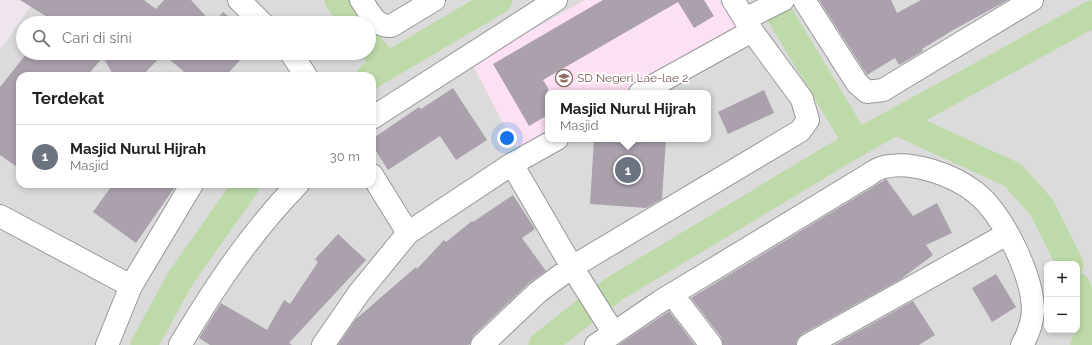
<!DOCTYPE html>
<html lang="id">
<head>
<meta charset="utf-8">
<style>
  body { margin:0; font-family:Raleway,sans-serif; background:#f6f6f6; color:#222 }
  .controls { position:absolute; right:12px; bottom:12px; display:grid; overflow:hidden; border-radius:8px; box-shadow:0 2px 6px #0003 }
  .controls button { width:36px; height:36px; display:grid; place-items:center; padding:0; border:0; border-bottom:1px solid #e0e0e0; background:#fff; color:#222; font:20px sans-serif }
  .you { position:absolute; left:507px; top:138px; width:14px; height:14px; margin:-10px; border:3px solid #fff; border-radius:50%; background:#1a73e8; box-shadow:0 0 0 6px #1a73e833 }
  .badge { display:grid; place-items:center; width:26px; height:26px; border-radius:50%; background:#d93025; color:#fff; font-size:13px; font-weight:700 }
  .pin { position:absolute; translate:-50% -50%; border:2px solid #fff; box-shadow:0 1px 4px #0006 }
  .popup { position:absolute; left:545px; top:90px; width:166px; height:52px; box-sizing:border-box; display:grid; place-content:center; border-radius:8px; background:#fff; filter:drop-shadow(0 1px 3px #0005); font-size:13px; white-space:nowrap; color:#767676 }
  .popup b { font-size:15px; color:#222 }
  .popup::after { content:''; position:absolute; left:50%; top:100%; margin-left:-8px; border:8px solid transparent; border-top-color:#fff }
  .list { margin:0; padding:0; list-style:none }
  h2 { display:flex; justify-content:space-between; align-items:center; height:52px; margin:0; padding:0 16px; font-size:17px }
  h2 small { font-size:13px; font-weight:400; color:#767676 }
  .list li { display:grid; grid-template-columns:26px 1fr auto; gap:12px; align-items:center; box-sizing:border-box; height:64px; padding:0 16px; border-top:1px solid #e0e0e0 }
  .list b { display:block; font-size:15px; white-space:nowrap }
  .list p { margin:0; font-size:13px; white-space:nowrap; color:#767676 }
  .list em { font-size:13px; font-style:normal; color:#767676 }
  .icon { flex:none; width:22px; height:22px; fill:none; stroke:currentColor; stroke-width:2; stroke-linecap:round; stroke-linejoin:round }
  .map { position:relative; flex:none; width:1092px; height:345px; overflow:hidden }
  .search { position:absolute; background:#fff; box-shadow:0 2px 6px #0003; left:16px; top:16px; width:360px; height:44px; display:flex; align-items:center; gap:10px; box-sizing:border-box; padding:0 14px; border-radius:22px; color:#767676; font-size:15px }
  .panel { position:absolute; background:#fff; box-shadow:0 2px 6px #0003; left:16px; top:72px; width:360px; height:116px; border-radius:12px }
  .map>svg:first-child { display:block }
  .residential { fill:#dcdbdc; fill-rule:evenodd }
  .education { fill:#fde0f3 }
  .lines { fill:none; stroke-linecap:round; stroke-linejoin:round }
  .canal { stroke:#bddaa8; stroke-width:27 }
  .building { fill:#aaa1ad }
  .minor-casing { stroke:#989898; stroke-width:24 }
  .minor { stroke:#fff; stroke-width:22 }
  .labels { text-anchor:middle; stroke-width:3.5; stroke-linejoin:round; paint-order:stroke }
  .education-label { font-size:12px; fill:#785e54; stroke:#fff; text-anchor:start }
</style>
</head>
<body>
<div class="map">
<svg width="1092" height="345" viewBox="0 0 1092 345">
  <rect width="100%" height="100%" fill="#efe5ef"/>
  <path class="residential" d="M35,0H1092V345H0V50ZM23,23H369V53H23ZM20,76H372V184H20ZM548,93H708V139H548ZM1047,264H1077V330H1047Z"/>
  <path class="education" d="M585,0H720L738,27L623,93H548V136L519,153L472,64Z"/>
  <g class="lines">
    <path class="canal" d="M338,0L355,23
      M771,0L857,143
      M369,43L386,66
      M370,76L499,0
      M897,122L1013,175L1042,208L1070,264
      M1077,286L1092,331L1084,345
      M144,345L180,279L247,184
      M542,345L614,289L857,143L1092,14"/>
  </g>
  <path class="building" d="M20,0H144L156,9L164,0H191L212,23H50L52,20Z
    M603,0H704L714,16L694,28L678,2L543,80L548,88V115L529,126L493,64Z
    M819,0H891L897,13L921,0H1008L955,29L922,49L923,51L899,65L895,58L867,75Z
    M223,12L236,23H214Z
    M27,53H246L226,76H189L163,54L142,76H114L103,57L87,76H20V169L0,155V87Z
    M453,88L487,140L456,160L440,136L388,170L372,145V139L419,107L421,109Z
    M764,90L774,113L728,134L718,112Z
    M594,139H666L662,199L646,208L590,204Z
    M886,179L913,216L937,203L952,233L926,245L933,255L901,279L802,334L797,339L796,345H723L721,337L691,298Z
    M113,184H177L136,243L93,212Z
    M513,195L535,229L522,238L546,271L529,283L473,336L470,344L468,345H338L356,319L416,267L417,269L444,240L446,242L472,221L473,222Z
    M338,234L366,260L289,343L292,345H210L199,338L221,303L267,330L284,300L290,304L318,262L315,259Z
    M996,274L1016,307L992,322L972,288Z
    M913,301L935,335L919,345H834Z
    M669,311L695,345H618L668,312Z"/>
  <g class="lines">
    <g class="minor-casing">
      <path id="minor" d="M239,0L262,23
        M361,0C370,12 375,27 391,26L434,0
        M804,0L857,83L867,92L883,90L1032,0
        M745,19L783,0
        M291,53L306,76
        M640,93L752,31
        M372,118L556,0
        M512,164L572,267L613,332
        M372,175L408,233
        M0,216L131,286
        M672,294L711,345
        M107,345L131,286L192,184
        M180,345C214,288 251,232 298,184
        M323,345L359,293L408,233L512,164L557,139
        M482,345L538,292L572,267L800,131L808,120L802,99L752,31L733,0
        M596,345L661,301L870,174C874,171 879,168 884,167C912,160 953,175 975,192C1003,214 1033,276 1033,311C1032,323 1028,335 1022,345
        M808,345L1007,234"/>
    </g>
    <use href="#minor" class="minor"/>
  </g>
  <defs>
    <g id="school-ring" transform="scale(0.9)"><circle r="9.5" fill="#fff" stroke="#8d6e63" stroke-width="1.5"/><path d="M0-5L7-2L0 1L-7-2ZM-4 1L0 2.5L4 1V4Q0 6-4 4Z" fill="#8d6e63"/></g>
  </defs>
  <g fill-rule="evenodd">
    <use href="#school-ring" x="564" y="78"/>
  </g>
  <g class="labels">
    <g class="education-label">
      <text x="577" y="82">SD Negeri Lae-lae 2</text>
    </g>
  </g>
</svg>
<div class="controls">
<button>+</button>
<button>−</button>
</div>
<div class="you"></div>
<div class="pin badge" style="left:628px;top:170px;background:#6b7280">1</div>
<div class="popup"><b>Masjid Nurul Hijrah</b>Masjid</div>
<div class="search"><svg class="icon" aria-label="search" viewBox="0 0 24 24"><circle cx="10" cy="10" r="6"/><path d="M15 15l6 6"/></svg>Cari di sini</div>
<section class="panel">
<h2>Terdekat<small></small></h2>
<ul class="list">
<li><span class="badge" style="background:#6b7280">1</span><div><b>Masjid Nurul Hijrah</b><p>Masjid</p></div><em>30 m</em></li>
</ul>
</section>
</div>
</body>
</html>
